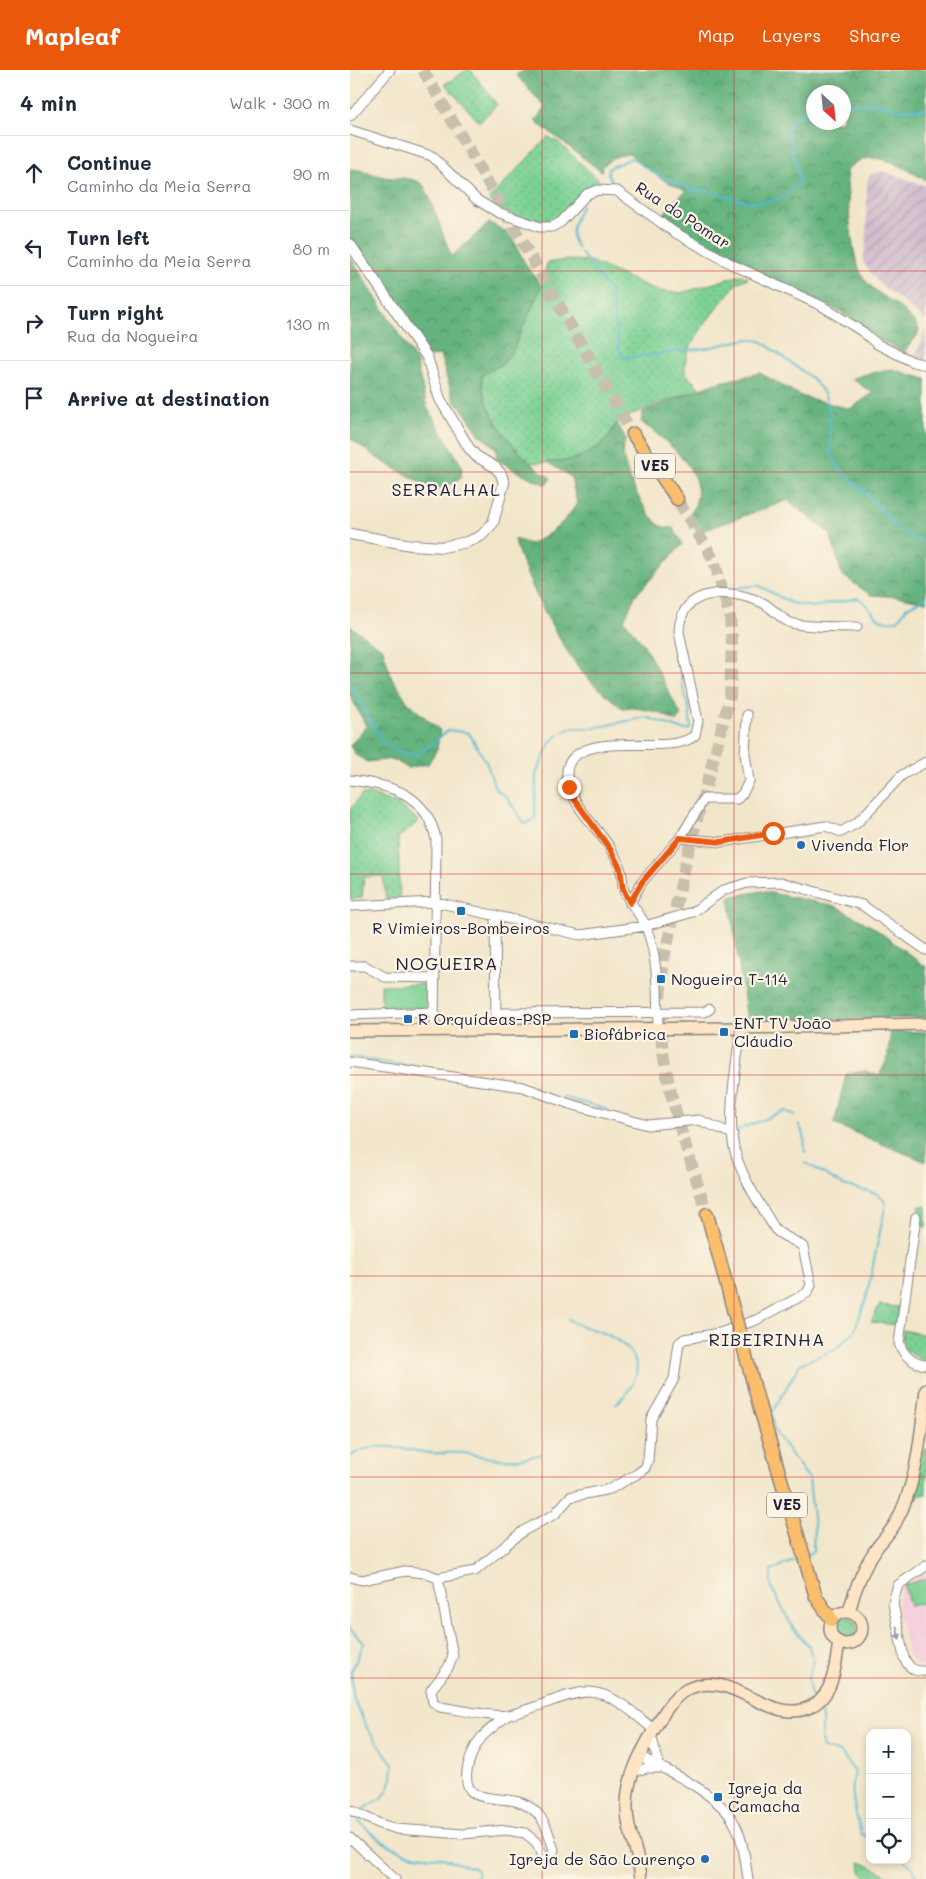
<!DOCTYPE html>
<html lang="en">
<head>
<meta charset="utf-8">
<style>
  body { margin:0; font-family:Mali,sans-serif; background:#f2f2f3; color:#1f2937 }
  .controls { position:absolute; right:15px; bottom:15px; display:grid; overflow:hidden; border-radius:10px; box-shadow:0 2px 8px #0003 }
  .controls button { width:45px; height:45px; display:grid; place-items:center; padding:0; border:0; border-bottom:1px solid #e0e1e3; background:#fff; color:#1f2937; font:25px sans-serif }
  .compass { position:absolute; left:456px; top:15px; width:45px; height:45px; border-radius:50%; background:#fff; box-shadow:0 2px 8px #0003; rotate:153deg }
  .stop { position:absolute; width:15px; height:15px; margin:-11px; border:4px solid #ea580c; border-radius:50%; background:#fff }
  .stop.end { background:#ea580c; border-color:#fff; box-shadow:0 1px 5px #0008 }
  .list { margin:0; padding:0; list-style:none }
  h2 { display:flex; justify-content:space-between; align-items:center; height:65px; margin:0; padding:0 20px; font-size:21px }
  h2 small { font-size:16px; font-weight:400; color:#747a83 }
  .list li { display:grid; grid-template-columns:32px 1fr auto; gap:15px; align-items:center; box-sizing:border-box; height:75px; padding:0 20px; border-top:1px solid #e0e1e3 }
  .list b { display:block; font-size:19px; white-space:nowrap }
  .list p { margin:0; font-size:16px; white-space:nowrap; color:#747a83 }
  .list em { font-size:16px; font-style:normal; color:#747a83 }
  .icon { flex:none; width:28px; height:28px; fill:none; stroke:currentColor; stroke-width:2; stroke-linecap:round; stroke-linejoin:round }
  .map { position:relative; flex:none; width:576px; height:1809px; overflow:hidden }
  header { display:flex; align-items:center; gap:30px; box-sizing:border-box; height:70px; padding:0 25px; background:#ea580c; color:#fff }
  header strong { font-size:24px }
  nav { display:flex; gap:28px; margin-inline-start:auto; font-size:18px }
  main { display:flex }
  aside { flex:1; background:#fff }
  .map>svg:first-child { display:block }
  .built { fill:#f4cfdd }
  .industrial { fill:url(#industrial-furrows) }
  .grass { fill:url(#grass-dots); stroke:#4f7a68 }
  .forest { fill:url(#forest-crowns); stroke:#446a5c; fill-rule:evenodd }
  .green { fill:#7cd194; stroke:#4f7a68 }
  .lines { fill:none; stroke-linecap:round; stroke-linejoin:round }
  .stream { stroke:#53b9d1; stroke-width:2 }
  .primary-tunnel { stroke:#c8bfad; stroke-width:12; stroke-dasharray:12 6; stroke-linecap:butt }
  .minor-casing { stroke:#8a8482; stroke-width:11 }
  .tertiary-casing { stroke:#8a8482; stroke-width:12 }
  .secondary-casing { stroke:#8a8482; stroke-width:14 }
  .primary-casing { stroke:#8a8482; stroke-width:15 }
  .minor { stroke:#fff; stroke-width:9 }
  .tertiary { stroke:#fff; stroke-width:10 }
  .secondary { stroke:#fde5c5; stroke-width:11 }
  .primary { stroke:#fabe6d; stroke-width:12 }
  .primary-bridge-casing { stroke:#8a8482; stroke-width:15; stroke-linecap:butt }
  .primary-bridge { stroke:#fabe6d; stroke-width:12 }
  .oneway { fill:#9c9ca7 }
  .route { stroke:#ea580c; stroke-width:6 }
  .grid { fill:none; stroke:#d62828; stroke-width:1; stroke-opacity:0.55 }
  .poi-dot { fill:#1f6fb2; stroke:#fcf5e5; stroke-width:2 }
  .labels { text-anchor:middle; stroke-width:4.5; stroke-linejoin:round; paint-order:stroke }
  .shield { fill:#fcf5e5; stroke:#63616e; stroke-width:1 }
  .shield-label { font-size:15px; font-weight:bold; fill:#22223b }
  .street-label { font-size:16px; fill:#22223b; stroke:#fcf5e5 }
  .poi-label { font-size:16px; fill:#22223b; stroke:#fcf5e5; text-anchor:start }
  .neighbourhood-label { font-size:18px; letter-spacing:1px; fill:#22223b; stroke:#fcf5e5 }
</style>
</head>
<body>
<header>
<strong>Mapleaf</strong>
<nav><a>Map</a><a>Layers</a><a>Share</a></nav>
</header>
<main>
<aside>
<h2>4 min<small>Walk · 300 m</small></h2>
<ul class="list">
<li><svg class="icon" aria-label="ahead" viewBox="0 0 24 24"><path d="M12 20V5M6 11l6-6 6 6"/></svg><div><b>Continue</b><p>Caminho da Meia Serra</p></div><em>90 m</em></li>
<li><svg class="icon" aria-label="left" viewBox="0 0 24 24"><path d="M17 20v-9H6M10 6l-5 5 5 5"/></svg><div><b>Turn left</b><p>Caminho da Meia Serra</p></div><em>80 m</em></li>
<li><svg class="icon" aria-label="right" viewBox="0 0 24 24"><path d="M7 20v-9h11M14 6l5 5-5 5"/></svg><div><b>Turn right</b><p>Rua da Nogueira</p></div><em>130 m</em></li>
<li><svg class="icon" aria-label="arrive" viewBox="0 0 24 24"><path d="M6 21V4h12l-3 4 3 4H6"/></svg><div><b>Arrive at destination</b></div></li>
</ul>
</aside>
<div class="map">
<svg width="576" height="1809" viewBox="0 0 576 1809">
  <defs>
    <pattern id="industrial-furrows" width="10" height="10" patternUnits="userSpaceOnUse" patternTransform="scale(1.25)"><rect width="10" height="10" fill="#d0bdcd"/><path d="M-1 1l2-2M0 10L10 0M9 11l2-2" fill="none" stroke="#b2a2b1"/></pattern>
    <pattern id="grass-dots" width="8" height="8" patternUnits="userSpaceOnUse" patternTransform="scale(1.25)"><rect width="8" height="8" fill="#7cd194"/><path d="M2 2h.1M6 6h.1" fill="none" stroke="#6bb380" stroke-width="1.8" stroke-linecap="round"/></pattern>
    <pattern id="forest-crowns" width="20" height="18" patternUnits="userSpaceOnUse" patternTransform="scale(1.25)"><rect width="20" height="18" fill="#65b37e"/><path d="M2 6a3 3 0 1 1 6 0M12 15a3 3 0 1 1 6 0" fill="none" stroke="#539168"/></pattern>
  </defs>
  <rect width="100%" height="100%" fill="#fcf5e5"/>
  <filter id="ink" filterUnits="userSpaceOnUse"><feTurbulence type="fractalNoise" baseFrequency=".02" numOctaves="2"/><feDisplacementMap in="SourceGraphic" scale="10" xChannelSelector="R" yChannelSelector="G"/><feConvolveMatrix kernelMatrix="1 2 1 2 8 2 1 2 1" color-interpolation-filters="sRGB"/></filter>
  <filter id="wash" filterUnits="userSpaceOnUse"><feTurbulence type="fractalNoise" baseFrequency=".0096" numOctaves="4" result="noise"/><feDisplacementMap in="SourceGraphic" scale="20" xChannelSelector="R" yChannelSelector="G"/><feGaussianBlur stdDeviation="1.12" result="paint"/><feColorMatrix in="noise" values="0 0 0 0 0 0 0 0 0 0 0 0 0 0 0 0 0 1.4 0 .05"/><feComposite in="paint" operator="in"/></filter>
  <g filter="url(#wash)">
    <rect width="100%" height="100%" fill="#f2e6ca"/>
    <path class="built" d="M576,1500V1596H567L558,1585L547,1535L552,1517Z"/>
    <path class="industrial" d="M533,101L576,116V251L527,211L513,192L516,175L517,112L520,105Z
      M576,258V295L563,292Z"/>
    <path class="grass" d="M117,0H121L147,35L129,52L95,14Z
      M198,67L208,72L253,114C213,125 219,169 168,147C158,142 146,139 139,129Z
      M216,190L240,191L308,221L331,223L391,205L398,208L387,213C374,230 324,284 337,305C341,310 347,315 351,319C329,327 287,340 269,352C262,357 259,368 252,374C232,393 205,392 179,393C158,370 131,339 132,305L162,282L192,215L197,193Z
      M19,724L48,734L69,751L48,768L50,829H36L33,806L14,807L12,828L0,829V740L11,725Z
      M570,1136H576V1157L568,1156Z
      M529,1235L549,1237L547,1255L521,1252Z
      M553,1260L576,1265V1289C571,1290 569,1289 565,1286C552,1279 551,1274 553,1260Z
      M576,1378V1424L559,1429L572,1383Z
      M483 1558a12 12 0 1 1 24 0a12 12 0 1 1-24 0Z
      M510,1792L513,1793L543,1808H517L511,1801Z"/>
    <path class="forest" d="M175,0H576V110C551,97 520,73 496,101C499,127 499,190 515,210C531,229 554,234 569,259L567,266L554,282L530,270L491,242L396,198L327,160L311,149L320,135L336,121L310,108L280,84C268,85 260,88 252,97V102L185,51L195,37L166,5ZM463,22H493V52H463Z
      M0,99C12,99 22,104 34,107C47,109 61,106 72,114C79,120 94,172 102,186L139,153C166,165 162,169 175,193C179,201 187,207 192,215L162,282L153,294L132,305C131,344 170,390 201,408L196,415L166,401L147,389L146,378L130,365L111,337L104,331L90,285L77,287L0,174Z
      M0,187L66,291L77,337L112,396L111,407L101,414L85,420L28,389L0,368Z
      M542,299L576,309V532L551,527L521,525L492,505L481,465L438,430L347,463L339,446C341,441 345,437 346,432C356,400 313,368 291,352L293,342L366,313L410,303L451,326L500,339L523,323L502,309L512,305Z
      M267,353L276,369C274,374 272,379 273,384C275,403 292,438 305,451C310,457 316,458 323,458L333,474L285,526L274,550L294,575L331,645L326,652C309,640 293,638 272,638C259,627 243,615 232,602C206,569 176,509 164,469L181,474C202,463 215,453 227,433L221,407L197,392C227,393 253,380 267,353Z
      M0,556L33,579L41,606L58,633L90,660L87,679L78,694L58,698L42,689L17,692L6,685L0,676L16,656L0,625Z
      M412,821L485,836L523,857L576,897V948L397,950L379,827Z
      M541,961L576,962V1092L484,1054L496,1004L516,1001L529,1006L537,990Z"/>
    <path class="green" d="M76,914V938L31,939V915Z
      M576,1509V1532L560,1536L554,1515Z"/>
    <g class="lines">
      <path class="stream" d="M493,35L523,33L549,39H576
        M263,114L258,104L259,98L282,88L305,104L342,120L362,122L400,132H415L433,127L449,113C450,94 437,76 438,56L449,44L463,38
        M228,178C216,163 225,151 232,135
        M231,183L261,222L270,286L274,288L357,278L397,269L411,271L463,309L474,323L479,336L481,384L490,399L524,432L548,459L565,469L576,471
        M374,520L408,515L441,533L463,537L508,528C526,539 522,556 548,550L557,537L576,528
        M0,615L34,674L49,682L67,685L99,660L119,663L137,694L145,718L157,728L175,754L185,748L186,704L201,671L210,664
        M213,662L221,658H244L296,647L334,660L341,659L339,638L333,618L324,559
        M0,987L123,1006
        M213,1027L256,1039
        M449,1055L454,1065L455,1082
        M386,1061L434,1041L446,1045
        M456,1093L493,1115L528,1124L536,1133L516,1229L504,1262L486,1279L450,1294L422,1343L424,1360L459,1409L464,1457L463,1482L458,1484
        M218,1249C227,1257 242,1258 254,1263C292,1281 298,1305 266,1334
        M0,1387C23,1368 54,1380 81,1383C94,1384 107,1381 119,1384C144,1389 166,1393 191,1384
        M449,1488L421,1501V1517L443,1558L458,1575L464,1591L458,1607L460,1622L463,1628
        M0,1559L14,1573L1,1602L3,1627L18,1660L43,1694L42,1708L37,1722L30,1729L10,1741
        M468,1637C477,1653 468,1661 473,1678L491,1683L505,1702C499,1724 506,1743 511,1764L520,1768
        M8,1746L9,1752L31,1771L58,1784L93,1788L126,1799L128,1805L122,1809
        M554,1790L563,1798L567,1809"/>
    </g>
  </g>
  <g filter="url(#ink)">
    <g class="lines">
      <path class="primary-tunnel" d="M73,0L283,364
        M310,927L314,888L338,783L380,627L382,572L380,547L364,490L327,429
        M310,947C312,1014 338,1080 357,1144"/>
      <g class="minor-casing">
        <path id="minor" d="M0,46L40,0
          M0,60L82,86L127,130L147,142L190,157H202L211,152L237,124L248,120L267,121L324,162L383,195L472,236L513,262L527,274L563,292L576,295
          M0,710C41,715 76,723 86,769L84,961
          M330,768L354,729H387L393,723L399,711L395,684L397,645
          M280,833L292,812L330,768L371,772L476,756L491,762L507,753L552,705L576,692
          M0,836L86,832L230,865L295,856L343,842L374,820L397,813L431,812L512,835L576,880
          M145,845L146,959
          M0,896H15L35,907L85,908
          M146,943L355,942L360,939
          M0,945L85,942
          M308,959C307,925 309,889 296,857C291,844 280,834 274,821C272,816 273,812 272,806C271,797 265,786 260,778C248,759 228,741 220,719C216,708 214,696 224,687C251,662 324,686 345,665L348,651L329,562C330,516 381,518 413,533C423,538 430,549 441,553C459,558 488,556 507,557
          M0,992L173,1017L220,1034L298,1055L349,1050L383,1064
          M566,1147L549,1273C553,1285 563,1294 576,1295
          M576,1496L548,1515L545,1525L543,1534L554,1588C559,1598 564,1602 576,1601
          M0,1507L12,1510L55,1501L75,1503L88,1508L125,1501L173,1461L205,1444L220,1427L260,1419L287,1404L295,1398L298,1390L301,1349L324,1309L329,1273L334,1269L370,1263L406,1250L457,1223L461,1215L453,1177C445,1169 433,1168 425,1159C411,1136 394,1111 386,1085C375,1053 387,992 391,958
          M88,1508L103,1586L98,1598L81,1620L83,1632L90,1637C106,1639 145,1648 158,1645C180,1641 220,1621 239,1622C264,1623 286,1645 304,1660
          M301,1665L310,1698
          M289,1686C317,1700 366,1723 382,1749C393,1766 395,1789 398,1809
          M282,1702L297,1698H310
          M0,1740L30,1754L47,1759L113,1764L156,1760L175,1763L186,1772L193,1785L201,1786L204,1780C200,1768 196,1751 186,1742C167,1724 143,1733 125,1724C107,1713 122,1680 131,1668C138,1660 148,1653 157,1646
          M0,1768L45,1809"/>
      </g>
      <g class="tertiary-casing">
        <path id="tertiary" d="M0,174L77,287L90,329L119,378L126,386L145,397L151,404L154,413L143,453L131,466L117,472L93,477L61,475L0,464"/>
      </g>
      <g class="secondary-casing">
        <path id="secondary" d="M0,961L391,958L576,954
          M499,1542C505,1517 513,1497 528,1476C534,1469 540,1462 545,1454C568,1412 570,1367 576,1320
          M480 1558a16 16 0 1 1 32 0a16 16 0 1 1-32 0Z
          M291,1809C290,1784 276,1761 277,1735C277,1706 291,1682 305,1658C313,1644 322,1628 336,1620C347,1614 361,1613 373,1616C402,1623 431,1653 462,1636C472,1630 479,1620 482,1609C486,1597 487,1584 489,1572"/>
      </g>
      <g class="primary-casing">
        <path id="primary" d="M283,364L327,429
          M357,1144L366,1176
          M411,1342L466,1527L482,1550"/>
      </g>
      <use href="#minor" class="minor"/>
      <use href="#tertiary" class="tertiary"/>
      <use href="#secondary" class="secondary"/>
      <use href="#primary" class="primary"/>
      <g class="primary-bridge-casing">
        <path id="primary-bridge" d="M366,1176L411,1342"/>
      </g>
      <use href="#primary-bridge" class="primary-bridge"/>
    </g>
    <defs><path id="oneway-solid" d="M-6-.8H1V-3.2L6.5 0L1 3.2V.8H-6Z" transform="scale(1.25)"/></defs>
    <use class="oneway" href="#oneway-solid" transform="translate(548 1563) rotate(78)"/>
  </g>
  <g class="lines" filter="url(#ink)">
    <path class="route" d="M219,717L222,726L260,779L270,798L273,819L280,833L292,812L330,768L371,772L423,763"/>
  </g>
  <path class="grid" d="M192,0V1809M384,0V1809M0,201H576M0,402H576M0,603H576M0,804H576M0,1005H576M0,1206H576M0,1407H576M0,1608H576"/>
  <g class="poi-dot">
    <circle cx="451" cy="775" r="5"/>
    <rect x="106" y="836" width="10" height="10" rx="2.5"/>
    <rect x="306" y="904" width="10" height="10" rx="2.5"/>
    <rect x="53" y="944" width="10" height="10" rx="2.5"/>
    <rect x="369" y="957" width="10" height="10" rx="2.5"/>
    <rect x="219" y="959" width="10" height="10" rx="2.5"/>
    <rect x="363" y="1722" width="10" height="10" rx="2.5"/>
    <circle cx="355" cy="1789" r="5"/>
  </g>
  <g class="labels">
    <g class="shield">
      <rect x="285" y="383.5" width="40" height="25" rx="4"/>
      <rect x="417" y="1422.5" width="40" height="25" rx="4"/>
    </g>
    <g class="shield-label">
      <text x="305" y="401">VE5</text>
      <text x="437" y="1440">VE5</text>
    </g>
    <g class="street-label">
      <text transform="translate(333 145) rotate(33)" y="6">Rua do Pomar</text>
    </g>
    <g class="poi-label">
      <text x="461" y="781">Vivenda Flor</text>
      <text x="111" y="864" text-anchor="middle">R Vimieiros-Bombeiros</text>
      <text x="321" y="915">Nogueira T-114</text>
      <text x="68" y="955">R Orquídeas-PSP</text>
      <text x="384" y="959">ENT TV João<tspan x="384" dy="18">Cláudio</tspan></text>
      <text x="234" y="970">Biofábrica</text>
      <text x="378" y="1724">Igreja da<tspan x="378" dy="18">Camacha</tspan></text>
      <text x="345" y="1795" text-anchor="end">Igreja de São Lourenço</text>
    </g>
    <g class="neighbourhood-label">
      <text x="96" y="426">SERRALHAL</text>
      <text x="97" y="900">NOGUEIRA</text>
      <text x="417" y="1276">RIBEIRINHA</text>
    </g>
  </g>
</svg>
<div class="controls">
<button>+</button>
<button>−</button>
<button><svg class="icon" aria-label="locate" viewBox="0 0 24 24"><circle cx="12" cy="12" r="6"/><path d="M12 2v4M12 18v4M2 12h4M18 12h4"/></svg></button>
</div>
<svg class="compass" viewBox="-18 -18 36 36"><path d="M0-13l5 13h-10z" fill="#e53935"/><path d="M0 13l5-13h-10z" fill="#747a83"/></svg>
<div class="stop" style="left:423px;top:763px"></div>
<div class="stop end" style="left:219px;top:717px"></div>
</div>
</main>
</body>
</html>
